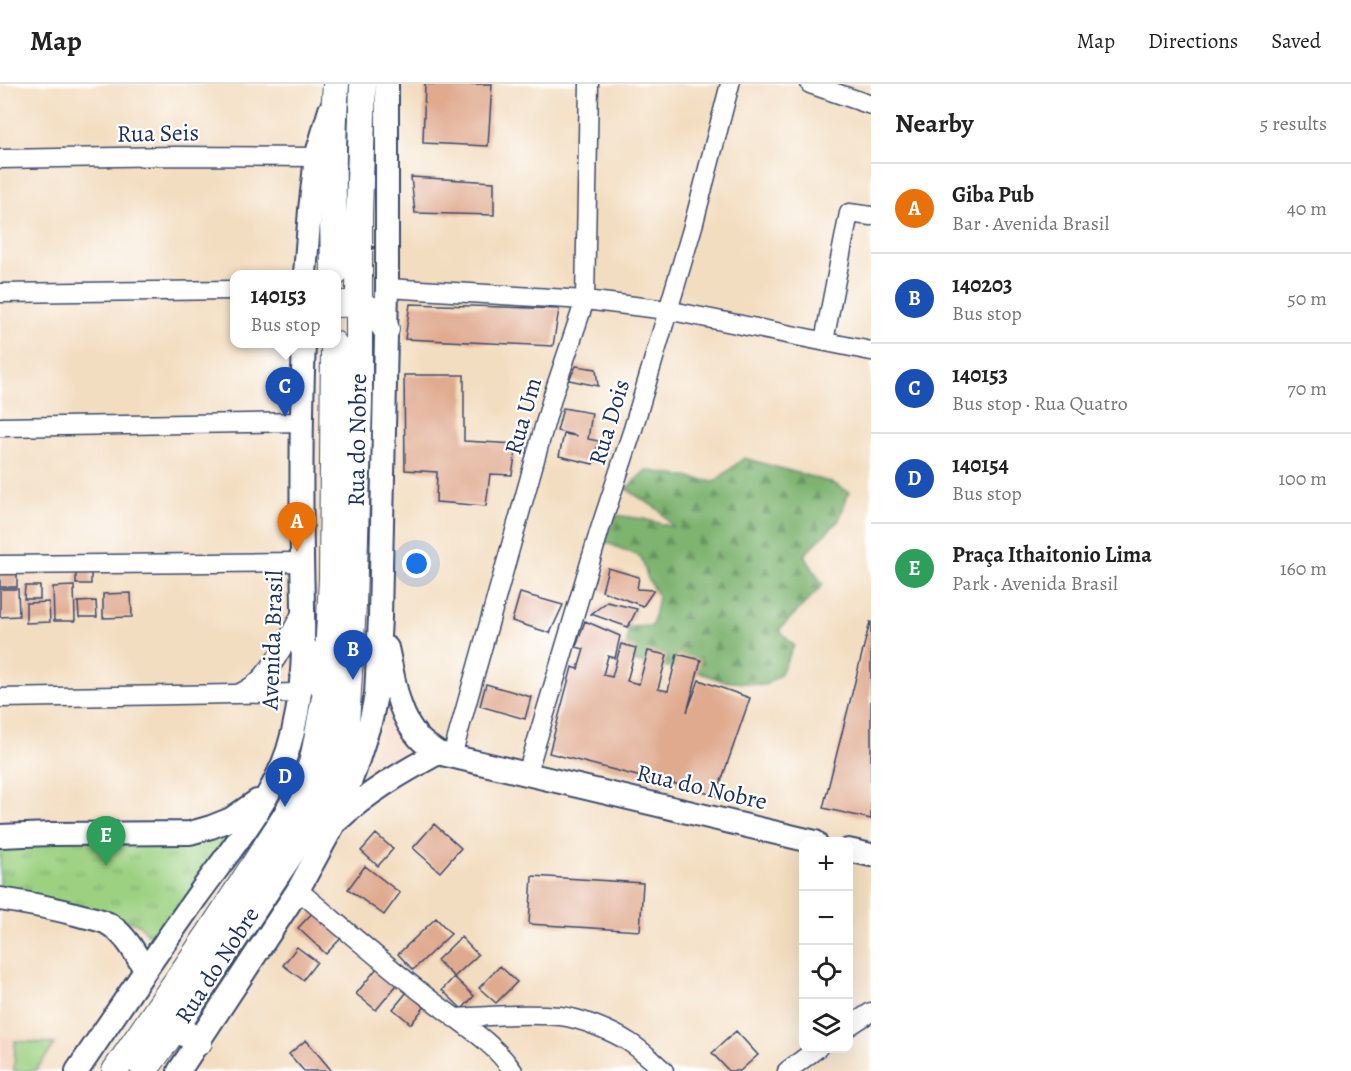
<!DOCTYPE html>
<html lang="en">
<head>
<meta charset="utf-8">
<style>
  body { margin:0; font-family:Alegreya,serif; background:#f6f6f6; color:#222 }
  .controls { position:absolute; right:18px; bottom:18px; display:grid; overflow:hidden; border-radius:12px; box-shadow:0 6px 24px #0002 }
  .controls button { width:54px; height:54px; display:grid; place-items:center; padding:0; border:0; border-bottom:2px solid #e0e0e0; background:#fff; color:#222; font:30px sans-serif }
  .you { position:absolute; left:417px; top:480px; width:21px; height:21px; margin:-15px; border:4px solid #fff; border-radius:50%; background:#1a73e8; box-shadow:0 0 0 9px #1a73e833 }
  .badge { display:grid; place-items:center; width:39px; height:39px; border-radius:50%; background:#ea580c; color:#fff; font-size:20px; font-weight:700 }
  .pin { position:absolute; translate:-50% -50px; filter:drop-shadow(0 2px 3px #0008) }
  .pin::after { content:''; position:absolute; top:32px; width:21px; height:18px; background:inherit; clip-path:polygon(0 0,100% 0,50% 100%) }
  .popup { position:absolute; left:230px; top:186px; width:111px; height:78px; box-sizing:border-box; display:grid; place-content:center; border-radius:12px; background:#fff; filter:drop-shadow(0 2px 4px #0005); font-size:20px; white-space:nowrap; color:#767676 }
  .popup b { font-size:22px; color:#222 }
  .popup::after { content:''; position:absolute; left:50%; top:100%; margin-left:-12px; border:12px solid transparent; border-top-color:#fff }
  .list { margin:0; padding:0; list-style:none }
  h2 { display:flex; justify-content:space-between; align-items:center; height:78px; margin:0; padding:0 24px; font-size:26px }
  h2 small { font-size:20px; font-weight:400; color:#767676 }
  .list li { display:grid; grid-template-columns:39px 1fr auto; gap:18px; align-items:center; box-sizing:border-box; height:90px; padding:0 24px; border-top:2px solid #e0e0e0 }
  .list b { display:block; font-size:22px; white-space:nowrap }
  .list p { margin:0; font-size:20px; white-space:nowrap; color:#767676 }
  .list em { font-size:20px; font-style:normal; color:#767676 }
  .icon { flex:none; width:33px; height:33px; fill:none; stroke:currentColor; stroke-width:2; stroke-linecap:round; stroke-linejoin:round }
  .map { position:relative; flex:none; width:871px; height:987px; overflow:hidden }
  header { display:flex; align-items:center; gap:36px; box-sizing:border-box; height:84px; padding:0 30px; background:#fff; border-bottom:2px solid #e0e0e0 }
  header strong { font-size:28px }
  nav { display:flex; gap:33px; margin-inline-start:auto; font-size:21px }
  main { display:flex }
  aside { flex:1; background:#fff }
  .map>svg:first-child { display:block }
  .built { fill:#f4d3c0 }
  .green { fill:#9dd182; stroke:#5c8070; stroke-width:1.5 }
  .forest { fill:url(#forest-firs); stroke:#4c7167; stroke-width:1.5 }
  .park { fill:url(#park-tufts); stroke:#5c8070; stroke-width:1.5 }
  .building { fill:#e0aa8f }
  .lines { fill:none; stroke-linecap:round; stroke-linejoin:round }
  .minor-casing { stroke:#3b496d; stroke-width:21 }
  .major-casing { stroke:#3b496d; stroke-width:26 }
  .highway-casing { stroke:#3b496d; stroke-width:28 }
  .minor { stroke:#fff; stroke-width:18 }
  .major { stroke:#fff; stroke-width:22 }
  .highway { stroke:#fff; stroke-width:26 }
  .labels { text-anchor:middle; stroke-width:4.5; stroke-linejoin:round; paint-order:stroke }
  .street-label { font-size:24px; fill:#1b2f5e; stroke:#fff }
</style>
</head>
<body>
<header>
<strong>Map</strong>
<nav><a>Map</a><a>Directions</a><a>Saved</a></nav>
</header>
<main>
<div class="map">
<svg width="871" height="987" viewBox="0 0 871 987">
  <defs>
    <pattern id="forest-firs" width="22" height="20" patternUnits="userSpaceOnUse" patternTransform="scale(1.5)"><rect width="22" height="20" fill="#7eb370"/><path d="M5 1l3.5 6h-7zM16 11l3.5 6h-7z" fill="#66925f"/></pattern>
    <pattern id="park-tufts" width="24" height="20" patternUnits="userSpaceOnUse" patternTransform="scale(1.5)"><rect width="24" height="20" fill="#9dd182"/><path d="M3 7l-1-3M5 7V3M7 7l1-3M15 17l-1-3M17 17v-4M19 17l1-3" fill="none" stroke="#7faa6e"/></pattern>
  </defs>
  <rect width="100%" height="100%" fill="#fff"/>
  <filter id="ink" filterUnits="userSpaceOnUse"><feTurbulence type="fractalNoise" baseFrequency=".0167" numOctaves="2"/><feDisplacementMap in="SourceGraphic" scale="12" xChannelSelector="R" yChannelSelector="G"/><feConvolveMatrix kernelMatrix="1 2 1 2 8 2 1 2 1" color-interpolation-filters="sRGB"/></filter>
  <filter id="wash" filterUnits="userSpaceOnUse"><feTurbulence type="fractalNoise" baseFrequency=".008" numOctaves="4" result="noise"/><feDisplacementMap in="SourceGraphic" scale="24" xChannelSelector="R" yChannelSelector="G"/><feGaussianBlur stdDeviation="1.35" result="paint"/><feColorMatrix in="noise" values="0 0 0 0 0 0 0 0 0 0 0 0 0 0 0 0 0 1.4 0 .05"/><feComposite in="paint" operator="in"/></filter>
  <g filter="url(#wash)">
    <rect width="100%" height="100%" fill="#f3ddc0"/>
    <path class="built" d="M389,629L407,656L419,667L408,671L357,712Z
      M0,952L61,956L40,987H0Z"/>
    <path class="green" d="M15,957L55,960L35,987H14Z"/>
    <path class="forest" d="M744,374L833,399L849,408L839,436L804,471L823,501L779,546L794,562L780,591L765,601L723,597L698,588L626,576L628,543L652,542L658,513L648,495L641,473L605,458L615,431L644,435L673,443L659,426L626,405L646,386L714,398Z"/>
    <path class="park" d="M255,724L156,859L139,840L19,809L0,808V757L191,751Z"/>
    <g id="blocks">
      <path class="building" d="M425,0H492L488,62L423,59Z
        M411,93L494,98V131L415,129Z
        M410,220L559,225L553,262L405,255Z
        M576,282L596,285L598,302L569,296Z
        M404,291H464V357L517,360L512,391L490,390L486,422L436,418L437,388L405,386Z
        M563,324L592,329L588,355L599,357L593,380L559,372L564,350L577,352L557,347Z
        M608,484L639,493L637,505L654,506L643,522L602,507Z
        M0,486H17V503H0Z
        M91,486V500H76V487Z
        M25,502H40V515H24Z
        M74,502L75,537H54L53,503Z
        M0,505H18L19,532L0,533Z
        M131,509L132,533L103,534V510Z
        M520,509L563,521L550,549L512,537Z
        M96,517L97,533H79L78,518Z
        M49,518L50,538L26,539V519Z
        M607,518L637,525L628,543L591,530Z
        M585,537L620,552L615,574L608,572L603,591L612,593L621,560L636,564L627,597L639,600L648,567L667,571L658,605L668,607L677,570L701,576L687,628L699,596L750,614L716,712L669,698L668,700L549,669L572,583L578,585L584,565L576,563Z
        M870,538H871V735L823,724Z
        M486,600L531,613L525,635L480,622Z
        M434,740L461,764L440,788L413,764Z
        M376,750L393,765L378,782L361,767Z
        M365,782L400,809L384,831L348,805Z
        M532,792L643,799L640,847L529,840Z
        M317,824L345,850L326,870L298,844Z
        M436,834L451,850L413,886L398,870Z
        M461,853L478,871L454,893L437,876Z
        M297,863L317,878L303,896L283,881Z
        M381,879L401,896L376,926L356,910Z
        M500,882L517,898L496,919L479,904Z
        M454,893L474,912L462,925L442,906Z
        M412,902L430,916L411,940L393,925Z
        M736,947L758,971L740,987H729L712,969Z
        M306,956L331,986L330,987H304L289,970Z"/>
    </g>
  </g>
  <g filter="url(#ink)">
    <use href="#blocks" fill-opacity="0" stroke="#3b496d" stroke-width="1.5"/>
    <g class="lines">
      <g class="minor-casing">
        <path id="minor" d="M810,0L871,21
          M0,75L175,72L316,73
          M387,204L585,216L667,226L871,267
          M0,209L234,206
          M824,257L849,129L871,132
          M0,343L301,338
          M0,481L302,478
          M240,609C244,607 248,605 252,602C273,588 291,548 303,526
          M0,614L300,609
          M452,672L553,311L585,216L589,0
          M527,690L600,445L633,345L693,142L730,0
          M298,806C340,841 382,878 426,912C456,936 491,955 513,987
          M454,934C489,932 525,929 560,932C580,934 612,947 629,958C642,966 653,977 664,987
          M848,943L871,928
          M787,987L818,964"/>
      </g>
      <g class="major-casing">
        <path id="major" d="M305,190L310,126L316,73L330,26
          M387,564C394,594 397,631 419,654C424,660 432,664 438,669L815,758
          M337,737C367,709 401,689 438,669
          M0,752L51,750L190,749L211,743L231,735L257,717
          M848,766L871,771
          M0,815C27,819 53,824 79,831C89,834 102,835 110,841C126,851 136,870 145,886
          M77,987C116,929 155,872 195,815C228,769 270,720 288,666C308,603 303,537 302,472C301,401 301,331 304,260
          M179,987L298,806L334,740L355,685L371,635L376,611L380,533L387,204V0"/>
      </g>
      <g class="highway-casing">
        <path id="highway" d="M334,190C333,127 331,63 336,0
          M336,220C364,219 371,220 386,245
          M303,563L325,606
          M176,943L199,958
          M115,987L209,850L286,732L305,697L312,680L316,661L326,608L332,495L334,260
          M144,987L176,943L310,740L325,714L332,698L338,682L346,641L353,520L359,318V130L363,0"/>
      </g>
      <use href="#minor" class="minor"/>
      <use href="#major" class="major"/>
      <use href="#highway" class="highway"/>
    </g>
  </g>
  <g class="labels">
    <g class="street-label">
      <text transform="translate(158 49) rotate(-1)" y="8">Rua Seis</text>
      <text transform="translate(523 332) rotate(-74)" y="8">Rua Um</text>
      <text transform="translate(609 338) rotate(-73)" y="8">Rua Dois</text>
      <text transform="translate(357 356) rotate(-89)" y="8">Rua do Nobre</text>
      <text transform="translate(272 556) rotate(-88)" y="8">Avenida Brasil</text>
      <text transform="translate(702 703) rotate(13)" y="8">Rua do Nobre</text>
      <text transform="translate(217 881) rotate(-57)" y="8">Rua do Nobre</text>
    </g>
  </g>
</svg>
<div class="controls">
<button>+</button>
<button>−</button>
<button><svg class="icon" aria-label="locate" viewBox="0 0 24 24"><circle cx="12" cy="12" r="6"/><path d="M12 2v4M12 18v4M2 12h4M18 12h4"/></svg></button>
<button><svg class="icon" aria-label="layers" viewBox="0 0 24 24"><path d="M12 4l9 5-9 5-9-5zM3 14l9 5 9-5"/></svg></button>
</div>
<div class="you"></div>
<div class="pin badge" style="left:297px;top:468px;background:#e8710a">A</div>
<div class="pin badge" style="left:353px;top:596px;background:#1a4fb4">B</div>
<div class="pin badge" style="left:285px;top:333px;background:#1a4fb4">C</div>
<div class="popup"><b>140153</b>Bus stop</div>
<div class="pin badge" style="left:285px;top:723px;background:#1a4fb4">D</div>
<div class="pin badge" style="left:106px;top:782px;background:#2e9e5b">E</div>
</div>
<aside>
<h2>Nearby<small>5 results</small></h2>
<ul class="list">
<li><span class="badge" style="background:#e8710a">A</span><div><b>Giba Pub</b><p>Bar · Avenida Brasil</p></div><em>40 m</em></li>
<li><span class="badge" style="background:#1a4fb4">B</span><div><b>140203</b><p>Bus stop</p></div><em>50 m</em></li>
<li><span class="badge" style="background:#1a4fb4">C</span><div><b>140153</b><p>Bus stop · Rua Quatro</p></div><em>70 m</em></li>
<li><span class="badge" style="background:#1a4fb4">D</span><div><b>140154</b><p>Bus stop</p></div><em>100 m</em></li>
<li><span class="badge" style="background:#2e9e5b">E</span><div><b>Praça Ithaitonio Lima</b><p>Park · Avenida Brasil</p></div><em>160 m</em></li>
</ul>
</aside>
</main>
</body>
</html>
